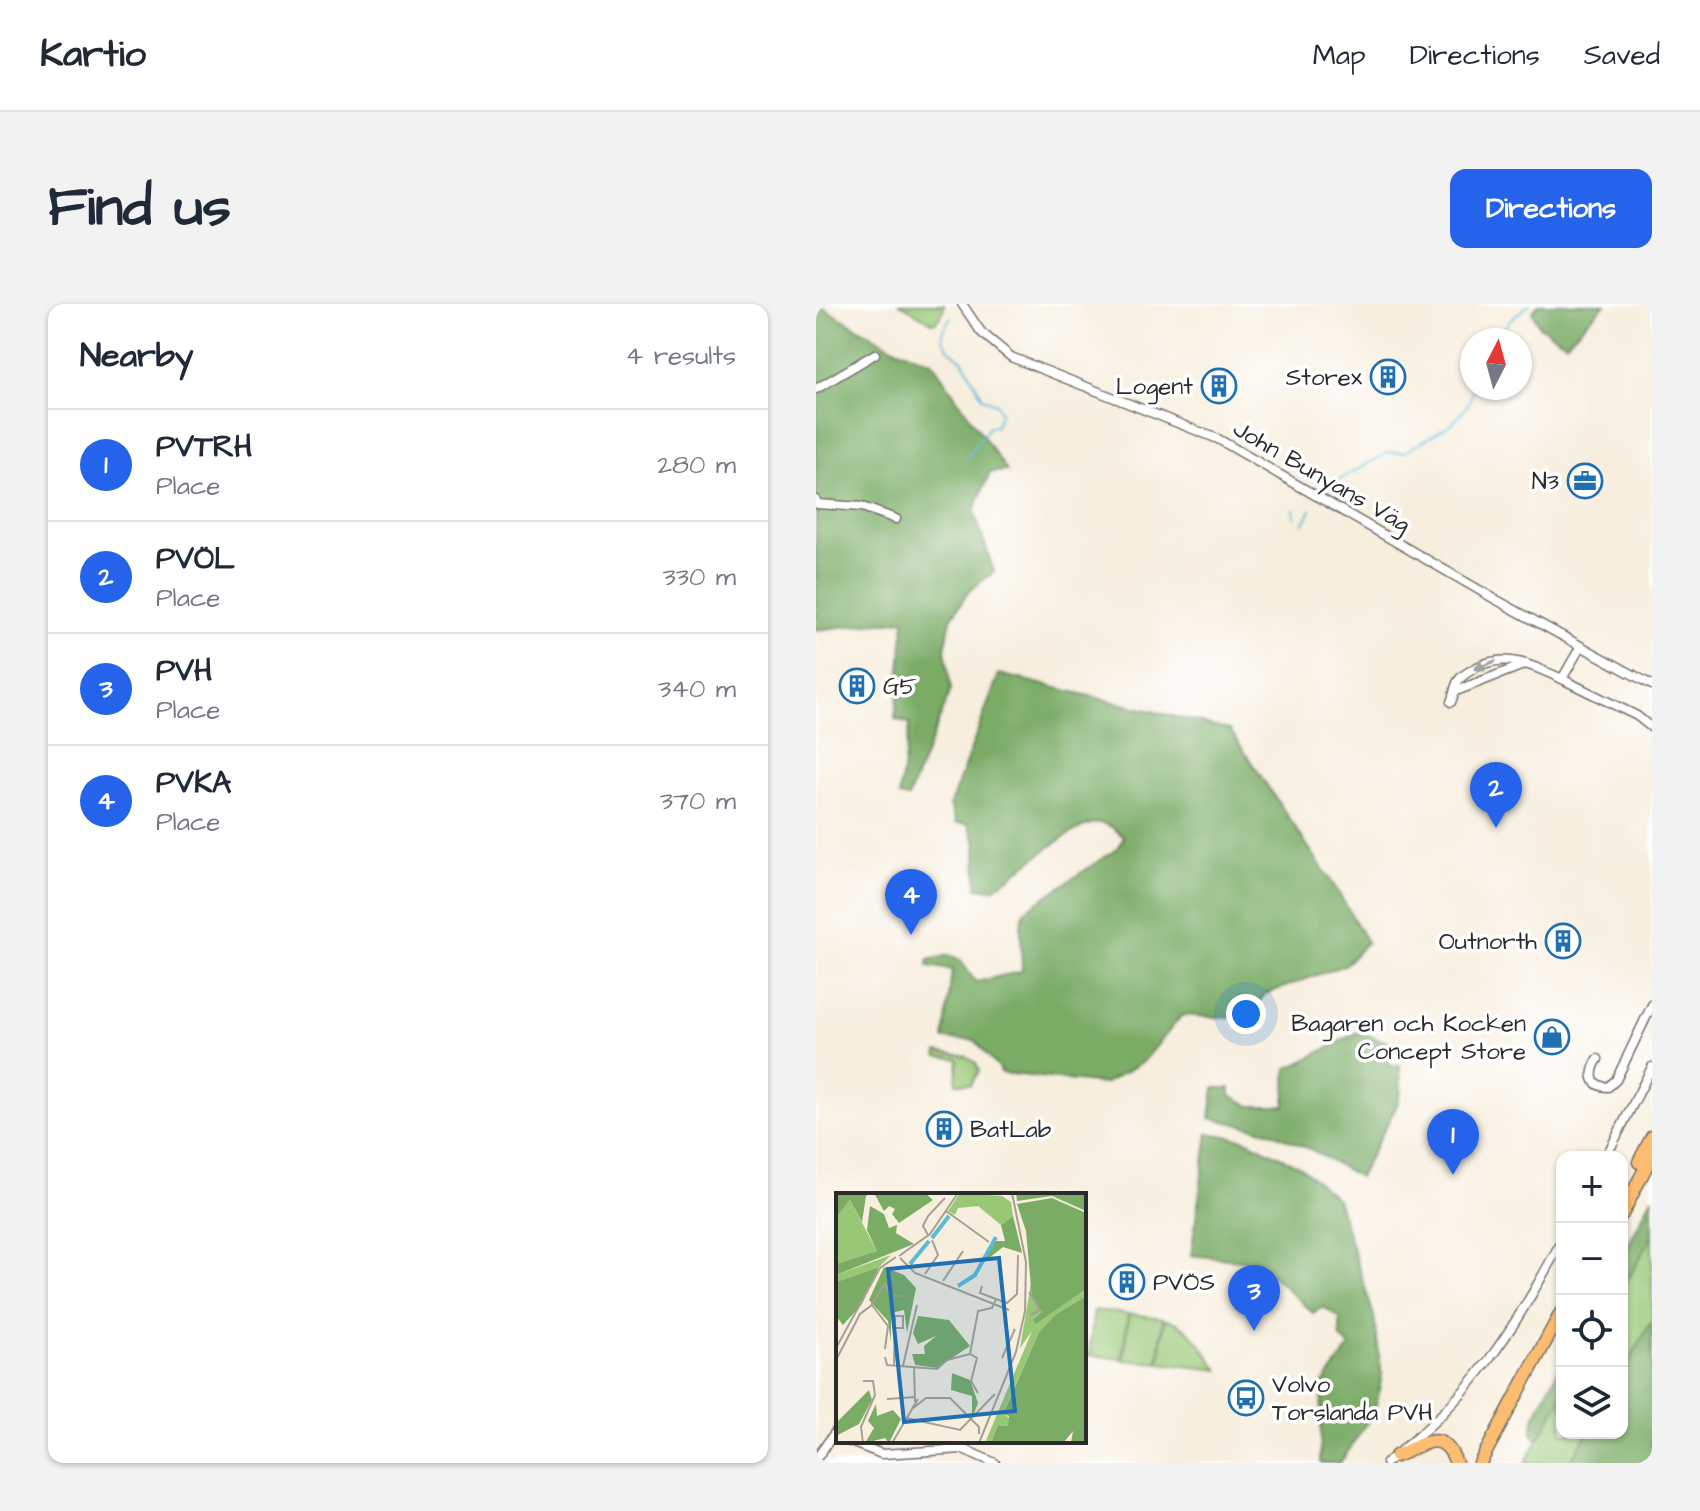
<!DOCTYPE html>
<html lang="en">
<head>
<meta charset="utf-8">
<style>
  body { margin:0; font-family:"Architects Daughter",sans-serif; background:#f2f2f3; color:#1f2937 }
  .controls { position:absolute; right:24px; bottom:24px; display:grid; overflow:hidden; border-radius:16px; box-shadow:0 2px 6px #0004 }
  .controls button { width:72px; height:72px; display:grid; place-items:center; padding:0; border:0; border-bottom:2px solid #e0e1e3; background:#fff; color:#1f2937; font:40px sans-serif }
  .compass { position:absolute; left:644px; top:24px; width:72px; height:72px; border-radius:50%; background:#fff; box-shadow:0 2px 6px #0004; rotate:6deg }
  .you { position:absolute; left:430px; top:710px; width:28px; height:28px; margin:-20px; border:6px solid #fff; border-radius:50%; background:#1a73e8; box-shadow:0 0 0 12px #1a73e833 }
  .badge { display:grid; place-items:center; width:52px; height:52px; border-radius:50%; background:#2563eb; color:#fff; font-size:26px; font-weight:700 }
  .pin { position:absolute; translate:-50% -66px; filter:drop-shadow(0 2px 4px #0008) }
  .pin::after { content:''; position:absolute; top:42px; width:28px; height:24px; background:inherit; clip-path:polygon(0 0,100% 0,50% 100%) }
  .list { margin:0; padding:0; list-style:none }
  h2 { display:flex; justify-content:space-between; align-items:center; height:104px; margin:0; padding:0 32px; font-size:34px }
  h2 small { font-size:26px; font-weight:400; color:#747a83 }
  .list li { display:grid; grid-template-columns:52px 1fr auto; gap:24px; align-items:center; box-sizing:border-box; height:112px; padding:0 32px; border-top:2px solid #e0e1e3 }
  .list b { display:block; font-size:30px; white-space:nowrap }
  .list p { margin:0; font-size:26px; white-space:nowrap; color:#747a83 }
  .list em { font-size:26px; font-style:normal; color:#747a83 }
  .icon { flex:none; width:44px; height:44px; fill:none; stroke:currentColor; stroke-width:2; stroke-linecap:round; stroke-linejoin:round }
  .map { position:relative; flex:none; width:836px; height:1159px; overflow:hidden; border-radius:16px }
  header { display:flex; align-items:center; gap:48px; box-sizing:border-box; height:112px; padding:0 40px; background:#fff; border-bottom:2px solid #e0e1e3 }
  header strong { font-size:38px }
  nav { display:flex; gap:44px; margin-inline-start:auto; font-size:28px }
  .intro { display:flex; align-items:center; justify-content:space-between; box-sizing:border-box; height:192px; padding:0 48px }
  h1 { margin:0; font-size:56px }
  .button { padding:20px 36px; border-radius:16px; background:#2563eb; color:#fff; font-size:28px; font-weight:700 }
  main { display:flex; gap:48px; padding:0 48px }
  aside { flex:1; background:#fff; border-radius:16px; box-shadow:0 2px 6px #0004 }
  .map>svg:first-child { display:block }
  .green { fill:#98c775; stroke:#627950; stroke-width:2 }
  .forest { fill:#7aac66; stroke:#526c48; stroke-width:2 }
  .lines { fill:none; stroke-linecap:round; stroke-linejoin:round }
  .stream { stroke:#5abad8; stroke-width:2 }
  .minor-casing { stroke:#726f69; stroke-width:11 }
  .highway-casing { stroke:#726f69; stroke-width:15 }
  .minor { stroke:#fff; stroke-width:8 }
  .highway { stroke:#fcbd6f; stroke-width:12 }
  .oneway { fill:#a0a0a0 }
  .labels { text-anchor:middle; stroke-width:7; stroke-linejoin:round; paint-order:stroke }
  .poi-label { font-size:24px; fill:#2b2b2b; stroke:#fff; text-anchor:end }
  .street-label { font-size:24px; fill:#2b2b2b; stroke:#fff }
  .inset-river { fill:none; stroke:#5abad8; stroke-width:4 }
  .inset-road { fill:none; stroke:#a5a096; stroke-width:2 }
  .view { fill:#1f6fb2; fill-opacity:0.15; stroke:#1f6fb2; stroke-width:4 }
  .inset-edge { fill:none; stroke:#2b2b2b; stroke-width:4 }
</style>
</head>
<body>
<header>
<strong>Kartio</strong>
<nav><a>Map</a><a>Directions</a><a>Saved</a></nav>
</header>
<div class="intro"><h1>Find us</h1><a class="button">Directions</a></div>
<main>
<aside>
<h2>Nearby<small>4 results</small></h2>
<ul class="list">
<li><span class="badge">1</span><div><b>PVTRH</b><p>Place</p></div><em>280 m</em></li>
<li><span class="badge">2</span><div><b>PVÖL</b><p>Place</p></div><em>330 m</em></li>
<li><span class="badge">3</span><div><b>PVH</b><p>Place</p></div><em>340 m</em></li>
<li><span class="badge">4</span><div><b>PVKA</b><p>Place</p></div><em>370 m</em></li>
</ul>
</aside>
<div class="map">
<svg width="836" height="1159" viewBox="0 0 836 1159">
  <rect width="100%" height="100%" fill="#fff"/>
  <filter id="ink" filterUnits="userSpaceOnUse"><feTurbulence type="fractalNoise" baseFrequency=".0125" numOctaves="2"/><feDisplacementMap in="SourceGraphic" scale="16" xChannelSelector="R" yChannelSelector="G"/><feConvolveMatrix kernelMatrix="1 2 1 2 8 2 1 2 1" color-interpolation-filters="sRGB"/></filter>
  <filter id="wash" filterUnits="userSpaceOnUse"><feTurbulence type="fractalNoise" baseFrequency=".006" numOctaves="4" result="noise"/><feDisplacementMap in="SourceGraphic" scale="32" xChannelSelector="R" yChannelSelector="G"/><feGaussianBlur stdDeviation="1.8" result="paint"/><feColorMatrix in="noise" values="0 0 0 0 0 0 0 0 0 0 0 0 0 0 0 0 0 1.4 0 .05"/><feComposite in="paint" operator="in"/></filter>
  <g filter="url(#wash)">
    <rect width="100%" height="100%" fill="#f7eedd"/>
    <path class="green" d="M84,0H128C129,8 124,14 118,19Z
      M122,748L150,752L160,759L163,767L155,780L140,779L142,755L121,752Z
      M836,932V1017L806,1070V986Z
      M278,1006L312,1010L306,1055L273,1051Z
      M313,1010L347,1014L342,1059L308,1056Z
      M349,1015C373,1018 389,1048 403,1066L344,1059Z
      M746,1093V1129H772L753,1159H709Z"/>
    <path class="forest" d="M0,0L77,43L116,58L191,167L174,168L158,207L178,268L153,287L135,315L129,345L135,386L92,494L83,492L94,420L79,415L89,316L0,326Z
      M723,0H789L750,39L723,22L716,8Z
      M183,370L414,426L521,586L551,638L529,661L449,690L431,715L366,711L328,757L288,780L186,769L159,736L128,735L136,666L112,662V656L134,651L144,656L160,678L206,667L205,622L208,607L302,544L308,533C300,526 292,518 280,519C256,521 200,570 178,585L161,584L160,538L152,520L140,519L134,501Z
      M542,728L574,739L573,762H584L585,787L580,803L543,873L494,845L452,827L394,814L398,784H414V791L435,802H469L471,764L482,760Z
      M392,829L428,835L485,863L521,895L558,1012L566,1071L559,1107L524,1159H504L506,1081L534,1043L524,1033V1014L507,1003L497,1009L442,958L375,951Z
      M836,893V932L806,986V954Z
      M836,1017V1159H753L772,1129H806V1070Z
      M746,1058V1093L722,1136L716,1130L718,1114Z"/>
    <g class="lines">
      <path class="stream" d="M135,13L127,26V35L133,45L148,58L167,94L181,100L184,110L180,122L173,123L151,153
        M680,36L694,16L714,0
        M507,185L571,149L589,148L638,118L653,99L657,84
        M478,205L479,214
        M488,219L495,206"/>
    </g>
  </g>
  <g filter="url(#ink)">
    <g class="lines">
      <g class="minor-casing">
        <path id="minor" d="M146,0L165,28L195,53L402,135L677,294L836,381
          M0,85L59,50
          M0,196L1,200L46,203L80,215
          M746,375L821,412L836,424
          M640,387L710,360
          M635,398C638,392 638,385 641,379C644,372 654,367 661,363C691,348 718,362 746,375L765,342
          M782,755C774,768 773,782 792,783L800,776L836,701
          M790,853L836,763
          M32,1137L66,1150L147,1145L179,1159
          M0,1155L22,1124
          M570,1159C579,1153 586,1145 594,1139C664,1081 704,1015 746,936"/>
      </g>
      <g class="highway-casing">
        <path id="highway" d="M823,858L836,833
          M806,910L836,851
          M580,1152C605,1142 626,1121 640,1159
          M664,1159L746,1007"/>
      </g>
      <use href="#minor" class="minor"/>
      <use href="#highway" class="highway"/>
    </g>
    <defs><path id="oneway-solid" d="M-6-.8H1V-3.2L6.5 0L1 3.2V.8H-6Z" transform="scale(2)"/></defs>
    <use class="oneway" href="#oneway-solid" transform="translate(669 361) rotate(159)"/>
  </g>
  <defs>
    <g id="building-ring" transform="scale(1.8)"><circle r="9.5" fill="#fff" stroke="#1f6fb2" stroke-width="1.5"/><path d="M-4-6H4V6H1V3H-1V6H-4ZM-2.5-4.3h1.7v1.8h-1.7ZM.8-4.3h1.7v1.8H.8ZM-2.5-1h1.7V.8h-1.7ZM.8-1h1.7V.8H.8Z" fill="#1f6fb2"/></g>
    <g id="office-ring" transform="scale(1.8)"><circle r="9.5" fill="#fff" stroke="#1f6fb2" stroke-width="1.5"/><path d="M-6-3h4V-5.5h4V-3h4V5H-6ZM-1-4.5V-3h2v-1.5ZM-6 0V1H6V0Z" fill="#1f6fb2"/></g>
    <g id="shop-ring" transform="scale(1.8)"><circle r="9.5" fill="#fff" stroke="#1f6fb2" stroke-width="1.5"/><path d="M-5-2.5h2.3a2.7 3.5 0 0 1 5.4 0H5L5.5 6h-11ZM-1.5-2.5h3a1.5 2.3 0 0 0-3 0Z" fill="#1f6fb2"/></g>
    <g id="bus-ring" transform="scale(1.8)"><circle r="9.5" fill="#fff" stroke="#1f6fb2" stroke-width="1.5"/><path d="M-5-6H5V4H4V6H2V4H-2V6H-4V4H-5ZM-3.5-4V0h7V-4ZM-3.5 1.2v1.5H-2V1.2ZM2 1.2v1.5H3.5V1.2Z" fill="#1f6fb2"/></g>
  </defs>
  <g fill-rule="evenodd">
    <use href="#building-ring" x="572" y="73"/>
    <use href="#building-ring" x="403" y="82"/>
    <use href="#office-ring" x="769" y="177"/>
    <use href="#building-ring" x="41" y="382"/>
    <use href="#building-ring" x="747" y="637"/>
    <use href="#shop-ring" x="736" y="733"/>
    <use href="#building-ring" x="128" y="825"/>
    <use href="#building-ring" x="311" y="978"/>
    <use href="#bus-ring" x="430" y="1094"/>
  </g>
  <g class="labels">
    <g class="poi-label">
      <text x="546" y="81">Storex</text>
      <text x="377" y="90">Logent</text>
      <text x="743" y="185">N3</text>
      <text x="67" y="390" text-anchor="start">G5</text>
      <text x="721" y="645">Outnorth</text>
      <text x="710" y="727">Bagaren och Kocken<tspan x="710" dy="28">Concept Store</tspan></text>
      <text x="154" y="833" text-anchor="start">BatLab</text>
      <text x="337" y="986" text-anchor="start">PVÖS</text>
      <text x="456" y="1088" text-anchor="start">Volvo<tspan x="456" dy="28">Torslanda PVH</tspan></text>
    </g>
    <g class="street-label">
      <text transform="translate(506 172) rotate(30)" y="8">John Bunyans Väg</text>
    </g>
  </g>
  <g transform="translate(20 889)">
    <rect width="250" height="250" fill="#f7eedd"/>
    <path d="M124,0L166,3L175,9L177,23L165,32L142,13L122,15L119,22L112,18ZM14,7L41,58L0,71V25ZM55,62L43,74L0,89V82ZM196,84V105L206,119L197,126L199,132L250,96V103L219,122L203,139L167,220L174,226L172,233L162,232L155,250H149L196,138L184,155Z" fill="#98c775"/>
    <path d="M35,0L30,3L26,29L14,7L0,25L1,0ZM38,0H89L97,7L63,30L56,21L59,16L53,13L48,18ZM180,0H250V18L216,3L181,8ZM216,5L250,20V96L199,132L197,126L206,119L196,105L190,38L181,11ZM34,13L48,21L53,35L61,32L60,40L78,51L0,82V71L41,58L31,37ZM177,23L186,60L167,54L148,69L159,48H169L165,32ZM43,74L26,111L7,132L0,123V89ZM48,74L68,82L80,95L71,140L68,117L55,120V149L52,128L33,107ZM250,103V250H235L237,238L228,249L234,250H155L162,232L172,233L173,223L167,221L203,139L219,122ZM82,123L113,127L134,153L101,175L79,172L76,161H89L88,153L100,143L82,151L77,140ZM116,180L134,187L142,210L136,225V203L115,197ZM33,197L36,207L23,231L0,243V230ZM40,211L41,223L57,217L65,226L53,250L49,245L29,250L38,235L32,228Z" fill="#7aac66"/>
    <path class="inset-river" d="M96,45L113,23M74,71L93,48M122,93L139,82L160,44"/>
    <path class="inset-road" d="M110,18L153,49M92,42L87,33L92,23L109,5M63,63L94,41L122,0M64,65L79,80L173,117M89,81L102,62L96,47M107,88L127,58M146,93L144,100L160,106M193,99L204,117L194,122M35,112L49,91L55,103H66M36,112L52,133L49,156M0,155L44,75L60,64M134,161L142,118L156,115L160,106L171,110L181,101L182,62M134,161L141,165L135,188L142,200M49,164L51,172L101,176L111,167L134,161M166,165L179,136M0,167L24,121L36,112M58,173L59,123H67V135H59M67,173L81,112M78,173L79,209M51,206L79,204M76,216L90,205H114L143,234V241M70,225L124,237L159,201M27,250L25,234L39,202L37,188H27M56,250L82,206M143,250L180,159L189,118L190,69L176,0"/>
    <path class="view" d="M163,65L179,218L68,229L52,76Z"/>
    <rect width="250" height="250" class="inset-edge"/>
  </g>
</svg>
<div class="controls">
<button>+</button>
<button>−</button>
<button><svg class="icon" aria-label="locate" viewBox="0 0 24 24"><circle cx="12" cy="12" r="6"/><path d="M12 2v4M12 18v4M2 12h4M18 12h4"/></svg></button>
<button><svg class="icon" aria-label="layers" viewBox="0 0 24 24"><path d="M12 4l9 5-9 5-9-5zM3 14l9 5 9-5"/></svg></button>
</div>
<svg class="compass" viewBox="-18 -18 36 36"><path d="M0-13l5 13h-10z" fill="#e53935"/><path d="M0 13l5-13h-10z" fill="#747a83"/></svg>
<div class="you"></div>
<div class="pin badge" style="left:637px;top:871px">1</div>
<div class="pin badge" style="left:680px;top:524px">2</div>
<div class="pin badge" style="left:438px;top:1027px">3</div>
<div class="pin badge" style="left:95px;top:631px">4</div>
</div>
</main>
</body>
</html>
